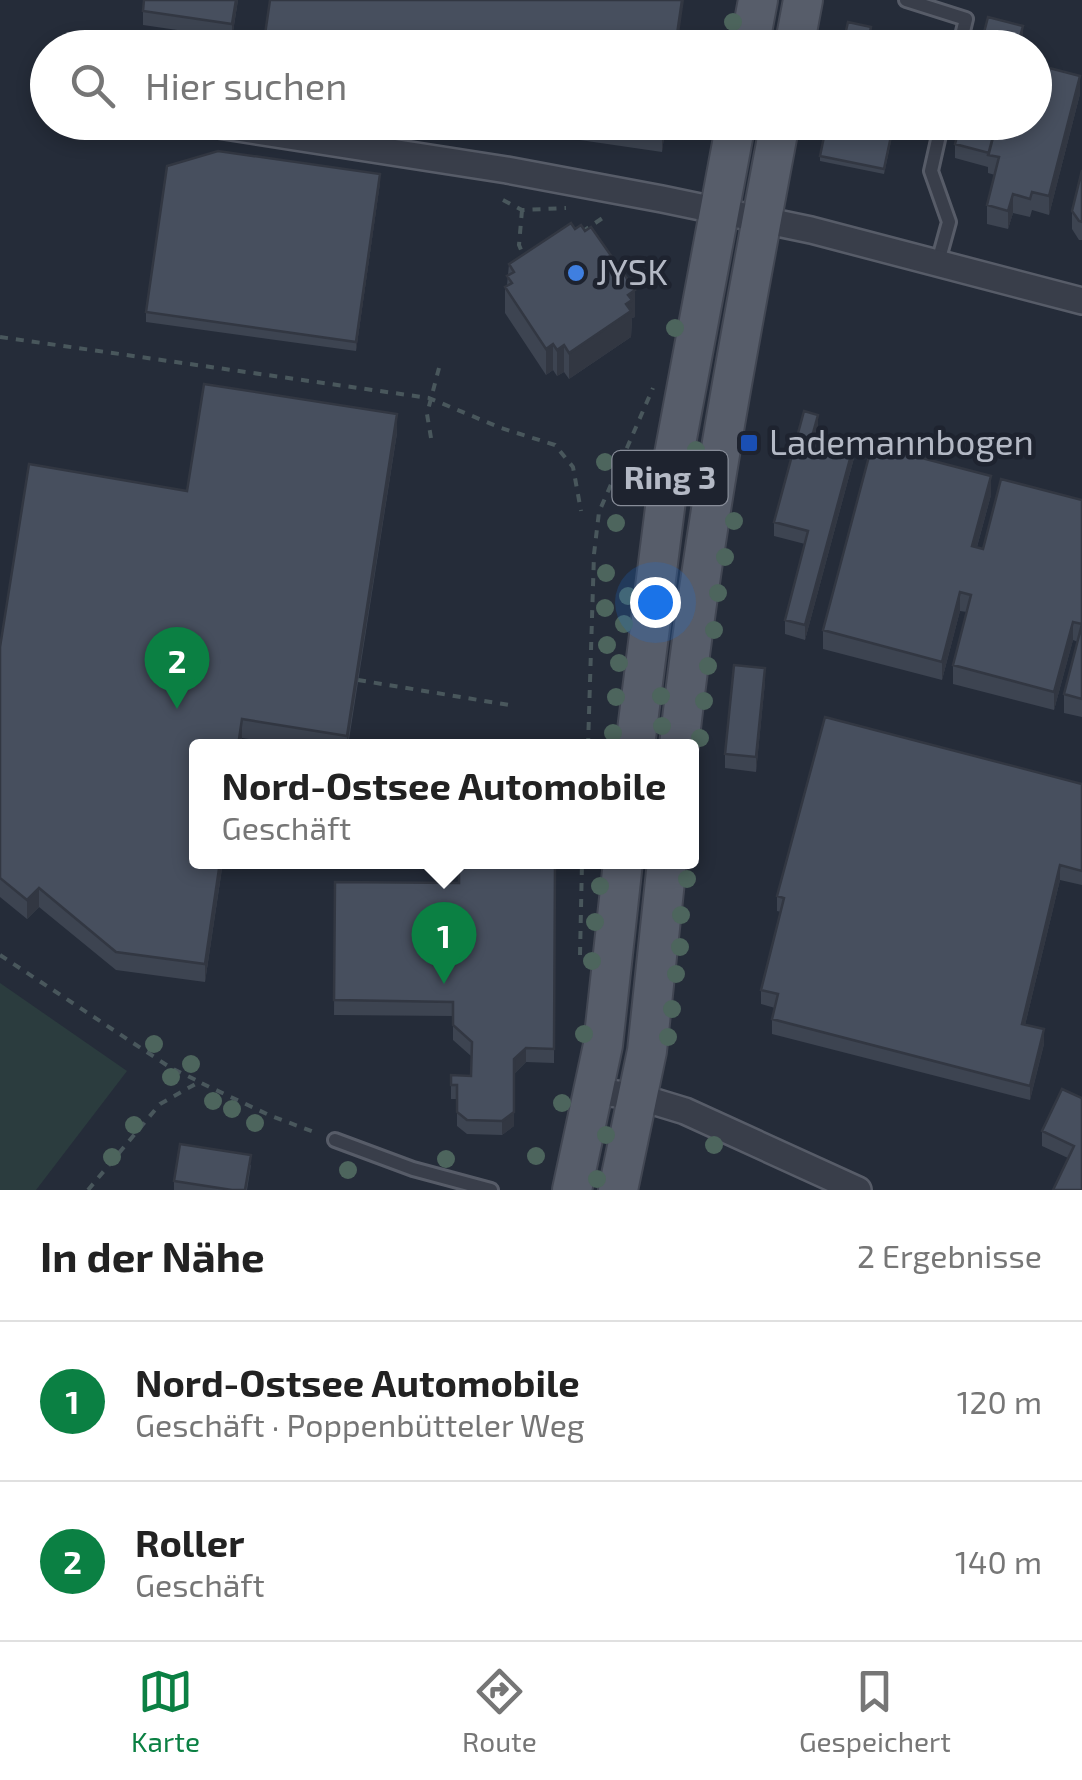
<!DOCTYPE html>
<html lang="de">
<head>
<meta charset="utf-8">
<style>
  body { margin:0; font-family:"Exo 2",sans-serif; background:#f2f2f2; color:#222 }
  .you { position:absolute; left:655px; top:602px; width:35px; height:35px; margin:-25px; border:8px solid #fff; border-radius:50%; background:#1a73e8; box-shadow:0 0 0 15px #1a73e833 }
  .badge { display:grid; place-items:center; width:65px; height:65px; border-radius:50%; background:#0b8043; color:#fff; font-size:32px; font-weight:700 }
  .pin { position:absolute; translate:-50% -82px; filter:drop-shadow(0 2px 5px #0008) }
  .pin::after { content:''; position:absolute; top:52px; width:35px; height:30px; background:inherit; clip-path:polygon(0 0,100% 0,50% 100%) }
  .popup { position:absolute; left:189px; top:739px; width:510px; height:130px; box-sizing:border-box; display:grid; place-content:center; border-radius:10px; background:#fff; filter:drop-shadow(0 2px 8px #0005); font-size:32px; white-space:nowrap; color:#767676 }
  .popup b { font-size:38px; color:#222 }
  .popup::after { content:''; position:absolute; left:50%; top:100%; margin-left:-20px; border:20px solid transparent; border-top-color:#fff }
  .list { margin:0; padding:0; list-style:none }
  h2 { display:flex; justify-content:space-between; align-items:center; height:130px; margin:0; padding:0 40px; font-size:42px }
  h2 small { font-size:32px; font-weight:400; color:#767676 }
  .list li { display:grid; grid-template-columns:65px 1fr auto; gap:30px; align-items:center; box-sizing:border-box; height:160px; padding:0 40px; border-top:2px solid #e0e0e0 }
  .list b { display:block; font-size:38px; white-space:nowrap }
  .list p { margin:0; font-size:32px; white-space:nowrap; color:#767676 }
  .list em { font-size:32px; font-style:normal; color:#767676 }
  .icon { flex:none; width:55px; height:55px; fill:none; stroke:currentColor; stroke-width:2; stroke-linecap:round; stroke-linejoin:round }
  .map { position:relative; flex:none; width:1082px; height:1190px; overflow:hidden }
  .search { position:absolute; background:#fff; box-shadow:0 5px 15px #0003; left:30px; right:30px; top:30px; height:110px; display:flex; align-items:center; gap:25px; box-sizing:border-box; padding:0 35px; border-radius:55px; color:#767676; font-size:38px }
  .sheet { height:450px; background:#fff }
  nav { display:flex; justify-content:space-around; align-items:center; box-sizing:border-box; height:140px; border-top:2px solid #e0e0e0; background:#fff; font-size:28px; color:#767676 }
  nav a { display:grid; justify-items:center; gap:5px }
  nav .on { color:#0b8043 }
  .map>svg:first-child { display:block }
  .green { fill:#2b3c3e }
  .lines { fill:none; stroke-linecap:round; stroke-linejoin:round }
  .lane-casing { stroke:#575c68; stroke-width:18 }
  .street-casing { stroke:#575c68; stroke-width:30 }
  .primary-casing { stroke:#424753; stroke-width:42 }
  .path { stroke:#49575c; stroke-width:4; stroke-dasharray:8 8; stroke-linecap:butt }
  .lane { stroke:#393e4a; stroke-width:12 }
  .street { stroke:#393e4a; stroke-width:25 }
  .primary { stroke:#575d6a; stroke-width:38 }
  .tree { fill:#4d655d }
  .wall { fill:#3d4451 }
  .shaded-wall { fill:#323742 }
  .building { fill:#474f5e; stroke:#323742; stroke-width:2.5 }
  .shop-dot { fill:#3f7fe0; stroke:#1e232f; stroke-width:4 }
  .transit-dot { fill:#1a4fb4; stroke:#1e232f; stroke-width:4 }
  .labels { text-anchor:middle; stroke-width:9; stroke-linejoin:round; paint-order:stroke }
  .shield { fill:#1e232f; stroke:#878c98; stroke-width:2.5 }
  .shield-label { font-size:32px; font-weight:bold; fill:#b4b9c5 }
  .poi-label { font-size:35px; fill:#b4b9c5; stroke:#1e232f; text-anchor:start }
</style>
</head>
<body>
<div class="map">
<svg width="1082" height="1190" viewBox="0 0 1082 1190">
  <rect width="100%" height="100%" fill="#252c39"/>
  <path class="green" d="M0,983L127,1071L36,1190H0Z"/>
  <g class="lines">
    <g class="lane-casing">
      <path id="lane" d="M906,0L966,19L959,48
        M938,262L949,222L931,171L942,122
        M335,1140L413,1169L491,1190"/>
    </g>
    <g class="street-casing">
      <path id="street" d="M199,122L507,170L662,199L811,230L1082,301
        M595,1091L639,1097L685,1111L858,1190"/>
    </g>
    <g class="primary-casing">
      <path id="primary" d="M749,48L758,0
        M794,48L803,0
        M635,746L667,492L736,122
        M679,746C702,536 741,330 780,122
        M572,1190L603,1045L623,862
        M618,1190L647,1051L667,862"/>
    </g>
    <path class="path" d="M503,200L522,210L566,208
      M522,210L519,245L525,259
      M582,232L607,215
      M0,337L429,398L501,428L555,445L573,467L581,511
      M431,438L427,414L439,368
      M358,680L509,705
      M588,746L594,554L599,512L653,388
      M0,955L171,1068L198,1081
      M580,955L582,862
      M88,1190L160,1104L199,1082L271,1116L317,1133"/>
    <use href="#lane" class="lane"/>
    <use href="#street" class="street"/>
    <use href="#primary" class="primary"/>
  </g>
  <g class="tree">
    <circle cx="733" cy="22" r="9"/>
    <circle cx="675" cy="328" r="9"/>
    <circle cx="696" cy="450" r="9"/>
    <circle cx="605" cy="462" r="9"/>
    <circle cx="634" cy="464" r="9"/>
    <circle cx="691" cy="479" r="9"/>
    <circle cx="734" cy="521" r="9"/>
    <circle cx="616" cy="523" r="9"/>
    <circle cx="725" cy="557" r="9"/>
    <circle cx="606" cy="573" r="9"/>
    <circle cx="718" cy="593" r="9"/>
    <circle cx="628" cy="596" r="9"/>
    <circle cx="605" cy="608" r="9"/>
    <circle cx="624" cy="624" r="9"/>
    <circle cx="714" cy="630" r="9"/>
    <circle cx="607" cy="645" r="9"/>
    <circle cx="619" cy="663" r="9"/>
    <circle cx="708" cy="666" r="9"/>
    <circle cx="661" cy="696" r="9"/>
    <circle cx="616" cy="697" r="9"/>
    <circle cx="704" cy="701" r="9"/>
    <circle cx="662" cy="726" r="9"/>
    <circle cx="613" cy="733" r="9"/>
    <circle cx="700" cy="738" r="9"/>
    <circle cx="687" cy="879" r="9"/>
    <circle cx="600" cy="886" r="9"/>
    <circle cx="681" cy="915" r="9"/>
    <circle cx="595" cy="922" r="9"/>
    <circle cx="680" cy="947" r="9"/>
    <circle cx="592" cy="961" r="9"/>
    <circle cx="676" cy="974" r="9"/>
    <circle cx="672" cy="1009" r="9"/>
    <circle cx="584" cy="1034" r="9"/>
    <circle cx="668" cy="1037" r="9"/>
    <circle cx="154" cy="1044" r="9"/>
    <circle cx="191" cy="1064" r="9"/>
    <circle cx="171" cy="1077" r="9"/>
    <circle cx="213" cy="1101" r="9"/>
    <circle cx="562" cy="1103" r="9"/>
    <circle cx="232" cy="1109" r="9"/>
    <circle cx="255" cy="1123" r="9"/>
    <circle cx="134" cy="1125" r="9"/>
    <circle cx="606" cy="1135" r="9"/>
    <circle cx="714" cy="1145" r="9"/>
    <circle cx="536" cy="1156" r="9"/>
    <circle cx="112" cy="1157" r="9"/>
    <circle cx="446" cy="1159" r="9"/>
    <circle cx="348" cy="1170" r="9"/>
    <circle cx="597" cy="1179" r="9"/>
  </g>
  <path class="wall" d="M238,0L232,38L143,25V11Z
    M1080,94L1049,215L1032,210L1030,217L1013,213L1008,229L987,224V205L995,175L988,173V167L955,158V144Z
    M504,122H666L662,152L504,129Z
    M895,122L884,174L820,161V156Z
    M1082,170V240H1079L1072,229V211Z
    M380,183L356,351L146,322V312Z
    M509,264L635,317L632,318L631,337L569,379L564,372L557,376L553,370L546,375L505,313V287L507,285Z
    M818,429L817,434L854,458L805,640L785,634V620L805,544L774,536V522Z
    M397,433L348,746H298L242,738L241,746H196V862H223L205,982L116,970L39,907L27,919L0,897V647L187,491Z
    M991,495L977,547L983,549L1082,500V717L1064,713V694L1078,642L1073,640L1054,710L953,684V665L967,612L960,611L942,680L823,649V630Z
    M765,682L756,772L725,768V754Z
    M1082,784V885L1060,880L1025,1025L1044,1044L1030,1100L772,1034V1019L775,1008L761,1004V990L781,912L777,911V896Z
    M555,862L554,1063L526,1062L514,1074V1126L502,1135L467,1134L457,1126V1099H451V1075L471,1076V1056L453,1040V1016L334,1015L335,882L459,883L474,866Z
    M1082,1098V1190L1068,1158L1042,1146V1131Z
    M251,1165L247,1190H174V1181Z"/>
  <path class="shaded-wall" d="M236,0H238L232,38V24Z
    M682,0H684L677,48H675Z
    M1023,26V40L1021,48H1017Z
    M1080,76V94L1049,215V196Z
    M664,122H666L662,152V138Z
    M380,174V183L356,351V342Z
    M1013,194V213L1008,229V211Z
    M635,290V317L632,318L631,337L569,379V353L626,304L628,295Z
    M553,344V370L546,375V349Z
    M564,345V372L557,376V350Z
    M397,414V433L347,746V736Z
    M818,415V429L813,448V433Z
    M854,444V458L805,640V625Z
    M991,476V495L972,565V546Z
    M960,592V611L942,680V662Z
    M1073,622V640L1054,710V692Z
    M765,668V682L756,772V757Z
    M242,719V738L241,746H238Z
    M220,862H223L205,982V964Z
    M1060,865V880L1022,1038V1024Z
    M39,888V907L27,919V900Z
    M1044,1029V1044L1030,1100V1086Z
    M526,1048V1062L514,1074V1059Z
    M514,1112V1126L502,1135V1121Z"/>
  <path class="building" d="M144,0H236L232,24L143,11Z
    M270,0H682L675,48H263Z
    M988,17L1023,26L1017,48H980Z
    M848,22L871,27L867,48H842Z
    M1034,64L1080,76L1049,196L1032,192L1030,199L1013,194L1008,211L987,205L999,157L988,155L997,122H1034Z
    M556,122H664L662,138Z
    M827,122H894L884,169L820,156Z
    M961,122H997L989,153L955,144Z
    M218,151L380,174L356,342L146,312L167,166Z
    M1082,170V222L1079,221L1072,211Z
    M571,223L575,229L581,225L585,231L591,227L635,290L628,295L632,300L626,304L631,311L569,353L564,345L557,350L553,344L546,349L505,287L512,283L507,276L514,272L509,264Z
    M204,384L397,414L347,736L242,719L238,746H196V862H220L205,964L116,952L39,888L27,900L0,878V647L29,464L187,491Z
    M804,411L818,415L813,433L854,444L805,625L785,620L808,531L774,522Z
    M872,445L991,476L972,546L983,549L1001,479L1082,500V624L1073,622L1054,692L953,665L971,595L960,592L942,662L823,630Z
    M1082,624V699L1064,694Z
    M734,665L765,668L756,757L725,754Z
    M825,717L1082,784V871L1060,865L1022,1024L1044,1029L1030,1086L772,1019L778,994L761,990L784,898L777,896Z
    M474,862H555L554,1049L526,1048L514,1059V1112L502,1121L467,1120L457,1112V1085H451V1075L471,1076L472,1042L453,1025V1002L334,1000L335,882L459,883V866H474Z
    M1062,1089L1082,1098V1190H1053L1074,1146L1042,1131Z
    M180,1144L251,1155L245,1190H232L174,1181Z"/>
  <circle class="shop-dot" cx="576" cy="273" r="10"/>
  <rect class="transit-dot" x="739" y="433" width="20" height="20" rx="5"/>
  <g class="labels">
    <rect class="shield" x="612.5" y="451" width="115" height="54" rx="8"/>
    <g class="shield-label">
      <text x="670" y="489">Ring 3</text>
    </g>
    <g class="poi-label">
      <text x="596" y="285">JYSK</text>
      <text x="769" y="455">Lademannbogen</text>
    </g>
  </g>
</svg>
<div class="you"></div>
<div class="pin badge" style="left:444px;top:984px">1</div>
<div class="popup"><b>Nord-Ostsee Automobile</b>Geschäft</div>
<div class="pin badge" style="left:177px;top:709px">2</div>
<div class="search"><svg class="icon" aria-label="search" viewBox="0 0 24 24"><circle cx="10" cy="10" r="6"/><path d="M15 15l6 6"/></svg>Hier suchen</div>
</div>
<section class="sheet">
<h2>In der Nähe<small>2 Ergebnisse</small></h2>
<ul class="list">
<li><span class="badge">1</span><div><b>Nord-Ostsee Automobile</b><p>Geschäft · Poppenbütteler Weg</p></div><em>120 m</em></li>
<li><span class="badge">2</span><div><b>Roller</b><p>Geschäft</p></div><em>140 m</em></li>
</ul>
</section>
<nav>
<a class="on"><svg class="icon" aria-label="map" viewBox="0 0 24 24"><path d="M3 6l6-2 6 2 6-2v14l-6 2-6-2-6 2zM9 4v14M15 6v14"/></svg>Karte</a>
<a><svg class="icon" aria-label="directions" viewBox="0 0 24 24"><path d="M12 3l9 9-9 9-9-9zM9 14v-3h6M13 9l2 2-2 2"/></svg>Route</a>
<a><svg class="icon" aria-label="saved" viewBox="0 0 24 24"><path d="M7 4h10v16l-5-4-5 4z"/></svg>Gespeichert</a>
</nav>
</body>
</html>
